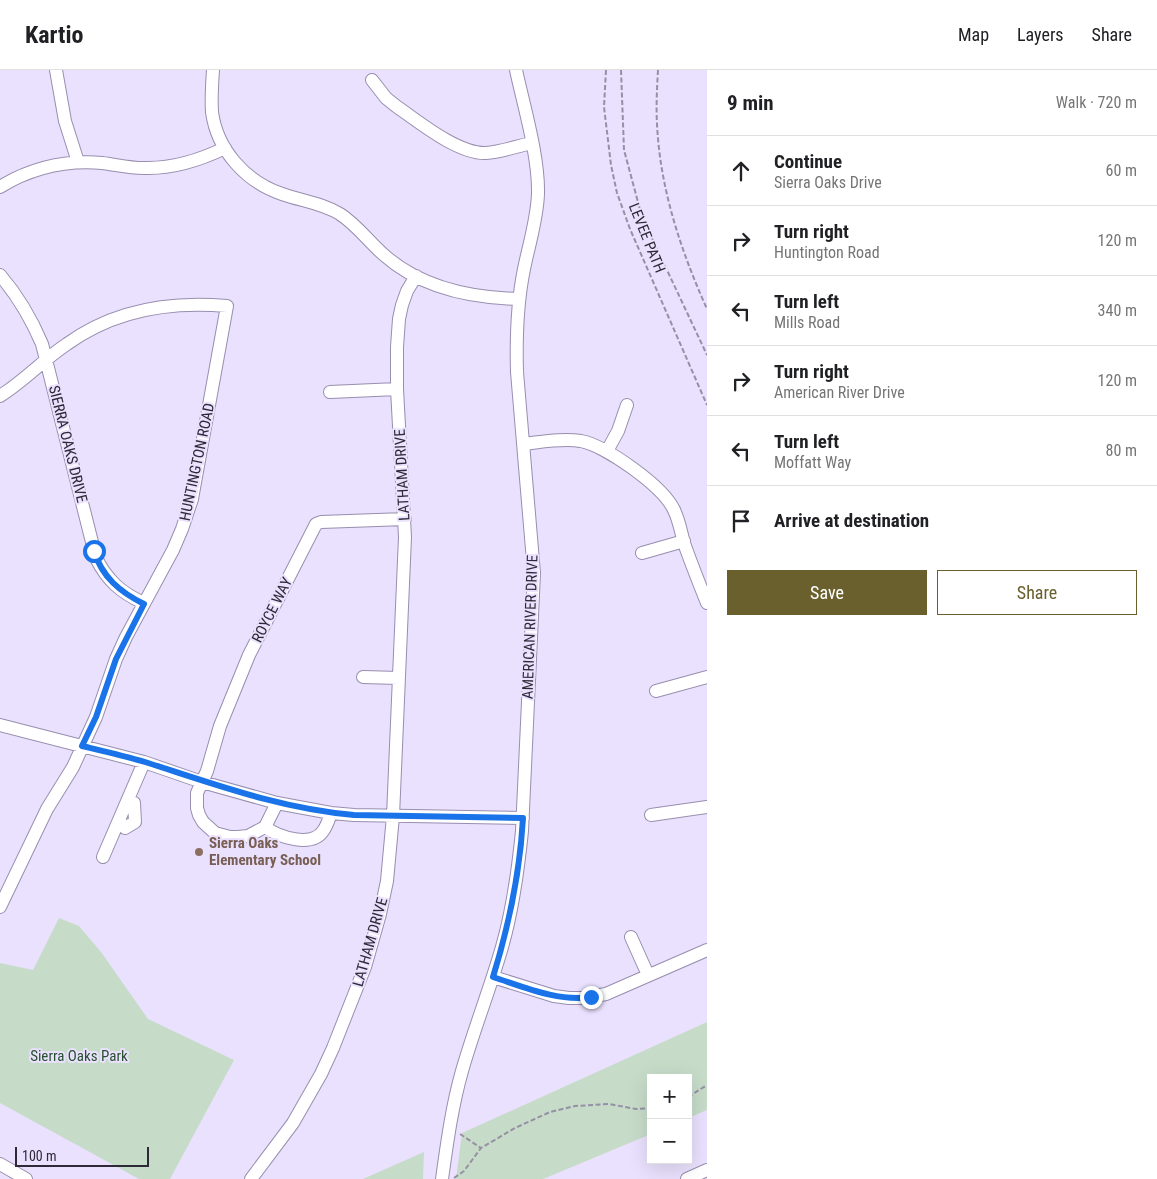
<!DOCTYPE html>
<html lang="en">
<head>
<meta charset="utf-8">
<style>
  body { margin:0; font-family:"Roboto Condensed",sans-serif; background:#f2f2f2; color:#202124 }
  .controls { position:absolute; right:15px; bottom:15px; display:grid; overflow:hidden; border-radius:0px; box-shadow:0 5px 20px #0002 }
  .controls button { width:45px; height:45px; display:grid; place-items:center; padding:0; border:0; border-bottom:1px solid #e0e0e0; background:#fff; color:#202124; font:25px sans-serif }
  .scale { position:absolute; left:15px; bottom:12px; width:134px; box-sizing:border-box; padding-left:5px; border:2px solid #2e2937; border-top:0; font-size:14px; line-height:18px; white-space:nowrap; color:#2e2937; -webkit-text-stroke:4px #e9e1fd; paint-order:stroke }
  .stop { position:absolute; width:15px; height:15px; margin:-11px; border:4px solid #1a73e8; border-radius:50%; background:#fff }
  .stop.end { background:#1a73e8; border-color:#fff; box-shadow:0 1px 5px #0008 }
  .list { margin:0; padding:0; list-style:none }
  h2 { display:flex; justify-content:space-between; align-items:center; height:65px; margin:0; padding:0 20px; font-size:21px }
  h2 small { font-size:16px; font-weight:400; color:#757577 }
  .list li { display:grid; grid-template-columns:32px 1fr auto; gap:15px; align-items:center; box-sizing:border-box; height:70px; padding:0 20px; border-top:1px solid #e0e0e0 }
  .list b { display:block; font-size:19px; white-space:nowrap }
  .list p { margin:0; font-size:16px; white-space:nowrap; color:#757577 }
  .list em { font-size:16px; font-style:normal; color:#757577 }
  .actions { display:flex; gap:10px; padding:15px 20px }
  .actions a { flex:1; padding:11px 0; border:1px solid #6a602d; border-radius:0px; text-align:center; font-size:18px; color:#6a602d }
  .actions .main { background:#6a602d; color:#fff }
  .icon { flex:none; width:28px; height:28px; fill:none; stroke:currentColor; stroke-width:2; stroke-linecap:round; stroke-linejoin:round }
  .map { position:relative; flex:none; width:707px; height:1109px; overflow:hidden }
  header { display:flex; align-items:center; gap:30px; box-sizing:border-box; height:70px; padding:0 25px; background:#fff; border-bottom:1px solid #e0e0e0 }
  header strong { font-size:24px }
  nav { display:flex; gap:28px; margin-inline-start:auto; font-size:18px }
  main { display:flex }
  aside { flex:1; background:#fff }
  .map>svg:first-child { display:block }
  .green { fill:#c6dcc9 }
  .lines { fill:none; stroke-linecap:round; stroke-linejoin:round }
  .minor-casing { stroke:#988eaf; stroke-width:14 }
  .path { stroke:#9690a5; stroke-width:2; stroke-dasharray:5 2.5; stroke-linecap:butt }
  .minor { stroke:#fff; stroke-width:12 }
  .route { stroke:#1a73e8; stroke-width:6 }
  .education-dot { fill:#8d6e63; stroke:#e9e1fd; stroke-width:2 }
  .labels { text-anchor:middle; stroke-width:4; stroke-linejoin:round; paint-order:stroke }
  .street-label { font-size:15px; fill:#2e2937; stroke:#e9e1fd }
  .education-label { font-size:15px; font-weight:bold; fill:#785e54; stroke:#e9e1fd; text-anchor:start }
  .park-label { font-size:15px; fill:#28502f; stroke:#e9e1fd }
</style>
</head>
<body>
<header>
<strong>Kartio</strong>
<nav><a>Map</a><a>Layers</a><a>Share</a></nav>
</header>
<main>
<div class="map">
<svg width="707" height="1109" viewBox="0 0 707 1109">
  <rect width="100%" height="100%" fill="#e9e1fd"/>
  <path class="green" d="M59,848L79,856L101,882L148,949L234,990L170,1109H139L0,1033V893L33,900Z
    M707,952V1040L688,1048V1008H651V1064L543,1109H456L462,1063Z
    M424,1082L423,1109H363Z"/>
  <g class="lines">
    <g class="minor-casing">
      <path id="minor" d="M56,0L65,51L78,92
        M213,0C212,14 211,28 212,42C217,80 246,112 282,124C302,131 322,133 340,144C357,155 369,172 384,185C421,218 472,228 519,229
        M372,10L386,28L396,36C419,52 458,84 486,83C501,82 517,76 532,73
        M0,117C31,98 66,90 102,93C118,95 132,99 148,98C175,98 200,90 225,78
        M0,205C18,226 31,248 42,274L96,488C107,510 121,523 144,533
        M330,322L397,319
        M0,326C24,311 43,290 67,274C114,240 171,231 227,236L192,429L182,459L173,480L126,567L116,589L96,647L73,697L47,739L0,837
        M523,374C542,372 562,368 581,371C606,376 663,416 674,440C679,450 681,462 684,473C691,493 699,513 707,533
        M607,381L618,361L627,335
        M642,483L684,471
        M363,607L399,608
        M656,621L707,607
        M0,655L144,692L202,712L277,733L331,743L354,745L523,748
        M277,733L265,757C278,767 312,778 323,761C327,756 329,749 331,743
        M651,745L707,737
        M119,750L125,758L135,752L134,733L127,732
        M265,757L248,766L238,767H230L215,763L203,752L199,745L197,738V723L207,701L220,656L249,585L316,454L321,452L405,449
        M103,787L144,692
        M631,867L648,905
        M493,907L554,926L569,928H584L606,924L707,880
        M0,1094L26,1109
        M251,1109L293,1053L321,1004L333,978L365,897L380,844L387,811L393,746L405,467L397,319V277L399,249L402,235L407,221L416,206
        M442,1109C447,1073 452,1036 462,1001C474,959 490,919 502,877C513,839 518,801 522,761L534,503L517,302C516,267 517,233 524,199C529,174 537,150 538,124C539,87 524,37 516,0
        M687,1109L707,1100"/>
    </g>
    <path class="path" d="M606,0L604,37L611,95L617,123L630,159L707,335
      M621,0L624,80L642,147L707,285
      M658,0C657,18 656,36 657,54C660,119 681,181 707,239
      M688,1027L707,1015
      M460,1064L481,1078
      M454,1108L464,1101L481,1078L515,1058L550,1042L575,1036L609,1034L636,1039L651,1038"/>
    <use href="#minor" class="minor"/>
  </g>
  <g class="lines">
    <path class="route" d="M94,481C102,507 120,522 144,534L116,589L96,647L82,676C103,681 125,686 145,692C214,714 281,739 354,745L523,748C520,802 509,855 493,907C524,917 558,932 591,927"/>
  </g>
  <circle class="education-dot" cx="199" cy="782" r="5"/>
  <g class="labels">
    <g class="street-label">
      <text transform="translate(647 168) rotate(68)" y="5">LEVEE PATH</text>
      <text transform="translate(68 374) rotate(76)" y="5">SIERRA OAKS DRIVE</text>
      <text transform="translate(197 392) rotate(-78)" y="5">HUNTINGTON ROAD</text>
      <text transform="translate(402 405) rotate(-93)" y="5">LATHAM DRIVE</text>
      <text transform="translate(272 540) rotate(-63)" y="5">ROYCE WAY</text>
      <text transform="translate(530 557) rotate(-88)" y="5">AMERICAN RIVER DRIVE</text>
      <text transform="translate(370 872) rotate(-74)" y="5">LATHAM DRIVE</text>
    </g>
    <g class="education-label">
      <text x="209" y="778">Sierra Oaks<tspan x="209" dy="17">Elementary School</tspan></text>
    </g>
    <g class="park-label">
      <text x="79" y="991">Sierra Oaks Park</text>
    </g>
  </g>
</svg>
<div class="controls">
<button>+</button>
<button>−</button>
</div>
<div class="scale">100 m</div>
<div class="stop" style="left:94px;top:481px"></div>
<div class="stop end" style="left:591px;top:927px"></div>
</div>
<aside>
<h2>9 min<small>Walk · 720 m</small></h2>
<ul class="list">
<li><svg class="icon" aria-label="ahead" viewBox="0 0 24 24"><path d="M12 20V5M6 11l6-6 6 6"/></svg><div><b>Continue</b><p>Sierra Oaks Drive</p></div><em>60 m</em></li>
<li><svg class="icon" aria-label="right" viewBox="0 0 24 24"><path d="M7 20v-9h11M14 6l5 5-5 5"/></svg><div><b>Turn right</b><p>Huntington Road</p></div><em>120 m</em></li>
<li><svg class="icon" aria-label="left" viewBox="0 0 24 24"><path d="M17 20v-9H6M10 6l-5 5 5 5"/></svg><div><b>Turn left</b><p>Mills Road</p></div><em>340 m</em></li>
<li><svg class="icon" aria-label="right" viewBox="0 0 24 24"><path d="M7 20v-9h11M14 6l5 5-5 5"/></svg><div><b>Turn right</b><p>American River Drive</p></div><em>120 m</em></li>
<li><svg class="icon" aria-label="left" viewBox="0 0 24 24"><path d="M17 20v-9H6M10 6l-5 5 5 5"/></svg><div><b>Turn left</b><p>Moffatt Way</p></div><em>80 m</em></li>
<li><svg class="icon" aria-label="arrive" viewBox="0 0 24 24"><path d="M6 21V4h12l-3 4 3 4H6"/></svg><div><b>Arrive at destination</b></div></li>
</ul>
<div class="actions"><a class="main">Save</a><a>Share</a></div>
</aside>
</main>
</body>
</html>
